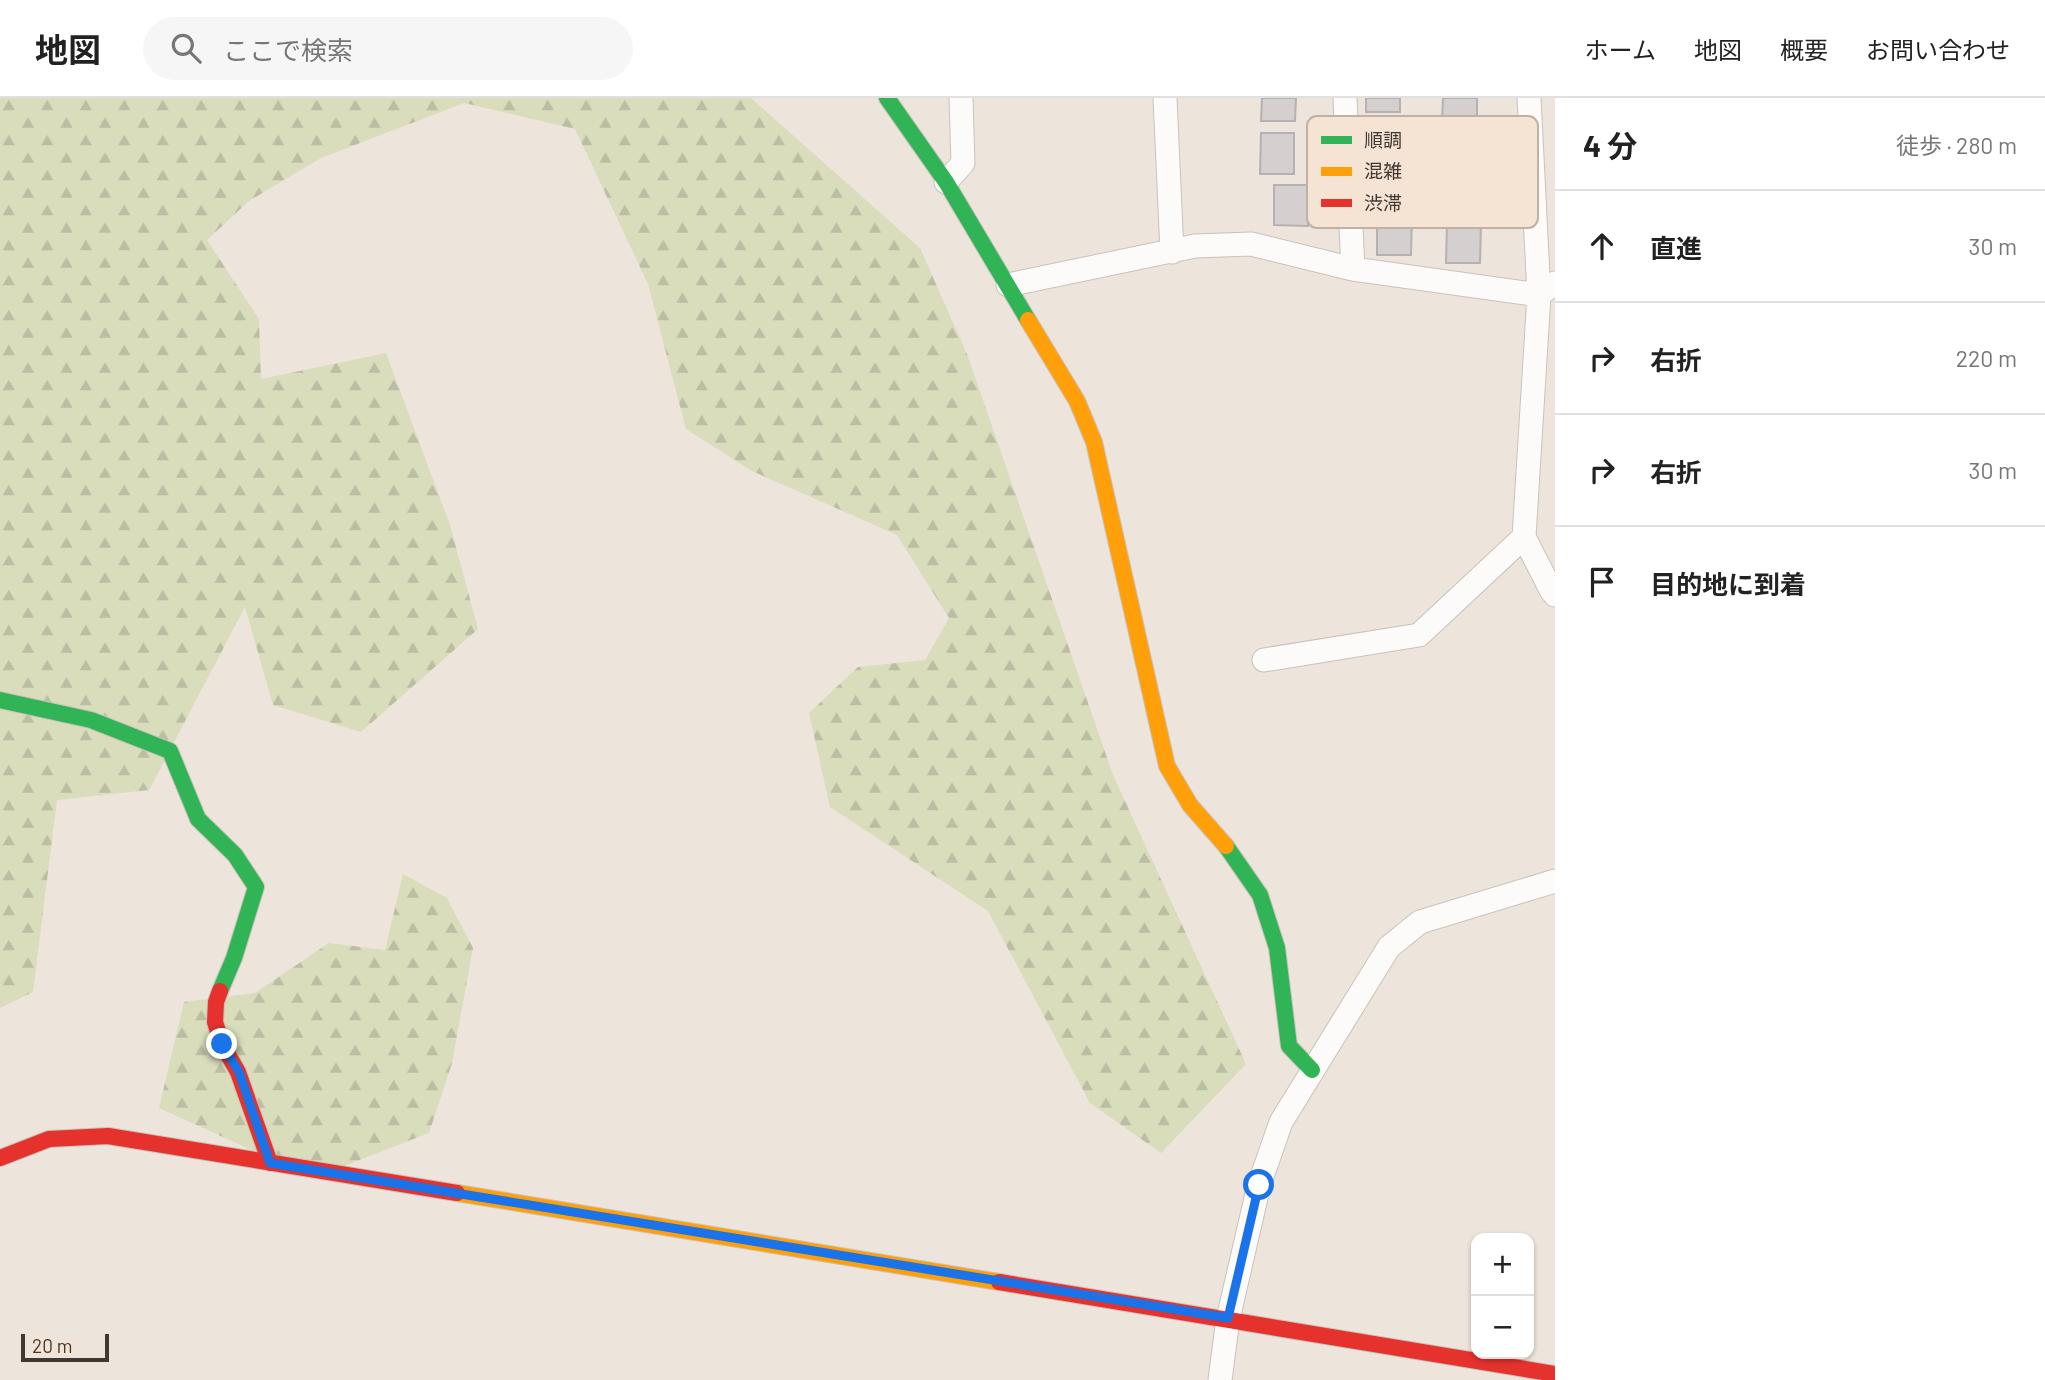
<!DOCTYPE html>
<html lang="ja">
<head>
<meta charset="utf-8">
<style>
  body { margin:0; font-family:Barlow,"Noto Sans JP",sans-serif; background:#f6f6f6; color:#222 }
  .controls { position:absolute; right:21px; bottom:21px; display:grid; overflow:hidden; border-radius:14px; box-shadow:0 2px 5px #0004 }
  .controls button { width:63px; height:63px; display:grid; place-items:center; padding:0; border:0; border-bottom:2px solid #e0e0e0; background:#fff; color:#222; font:35px sans-serif }
  .scale { position:absolute; left:21px; bottom:18px; width:88px; box-sizing:border-box; padding-left:7px; border:4px solid #403933; border-top:0; font-size:19px; line-height:24px; white-space:nowrap; color:#403933; -webkit-text-stroke:5px #f5e4d3; paint-order:stroke }
  .stop { position:absolute; width:21px; height:21px; margin:-16px; border:5px solid #1a73e8; border-radius:50%; background:#fff }
  .stop.end { background:#1a73e8; border-color:#fff; box-shadow:0 2px 7px #0008 }
  .list { margin:0; padding:0; list-style:none }
  h2 { display:flex; justify-content:space-between; align-items:center; height:91px; margin:0; padding:0 28px; font-size:30px }
  h2 small { font-size:23px; font-weight:400; color:#767676 }
  .list li { display:grid; grid-template-columns:46px 1fr auto; gap:21px; align-items:center; box-sizing:border-box; height:112px; padding:0 28px; border-top:2px solid #e0e0e0 }
  .list b { display:block; font-size:26px; white-space:nowrap }
  .list em { font-size:23px; font-style:normal; color:#767676 }
  .icon { flex:none; width:38px; height:38px; fill:none; stroke:currentColor; stroke-width:2; stroke-linecap:round; stroke-linejoin:round }
  .map { position:relative; flex:none; width:1555px; height:1282px; overflow:hidden }
  header { display:flex; align-items:center; gap:42px; box-sizing:border-box; height:98px; padding:0 35px; background:#fff; border-bottom:2px solid #e0e0e0 }
  header strong { font-size:33px }
  nav { display:flex; gap:38px; margin-inline-start:auto; font-size:24px }
  .search { width:490px; height:63px; background:#f6f6f6; display:flex; align-items:center; gap:18px; box-sizing:border-box; padding:0 24px; border-radius:38px; color:#767676; font-size:26px }
  main { display:flex }
  aside { flex:1; background:#fff }
  .map>svg:first-child { display:block }
  .forest { fill:url(#forest-firs) }
  .building { fill:#d5d0cf; stroke:#b5b1b1; stroke-width:2 }
  .lines { fill:none; stroke-linecap:round; stroke-linejoin:round }
  .street-casing { stroke:#c9c2bb; stroke-width:25 }
  .fast-casing { stroke:#c9c2bb; stroke-width:18 }
  .slow-casing { stroke:#c9c2bb; stroke-width:18 }
  .jam-casing { stroke:#c9c2bb; stroke-width:18 }
  .street { stroke:#fcfbfa; stroke-width:23 }
  .fast { stroke:#30b455; stroke-width:16 }
  .slow { stroke:#ff9f0a; stroke-width:16 }
  .jam { stroke:#e5322d; stroke-width:16 }
  .route { stroke:#1a73e8; stroke-width:9 }
  .key { fill:#f5e4d3; stroke:#bfb1a3; stroke-width:2 }
  .key-label { font-size:19px; fill:#403933 }
</style>
</head>
<body>
<header>
<strong>地図</strong>
<div class="search"><svg class="icon" aria-label="search" viewBox="0 0 24 24"><circle cx="10" cy="10" r="6"/><path d="M15 15l6 6"/></svg>ここで検索</div>
<nav><a>ホーム</a><a>地図</a><a>概要</a><a>お問い合わせ</a></nav>
</header>
<main>
<div class="map">
<svg width="1555" height="1282" viewBox="0 0 1555 1282">
  <defs>
    <pattern id="forest-firs" width="22" height="20" patternUnits="userSpaceOnUse" patternTransform="scale(1.75)"><rect width="22" height="20" fill="#d9ddbc"/><path d="M5 1l3.5 6h-7zM16 11l3.5 6h-7z" fill="#bbbea2"/></pattern>
  </defs>
  <rect width="100%" height="100%" fill="#ede4db"/>
  <path class="forest" d="M0,0H751L920,150L967,256L1113,677L1246,966L1161,1055L1090,1005L988,813L830,709L809,615L858,569L925,562L949,520L897,437L752,373L686,331L648,186L575,31L464,5L321,60L249,103L207,142L259,221L261,281L386,255L450,427L478,531L361,634L273,607L245,509L149,692L57,702L33,894L0,910Z
    M403,776L447,800L473,850L452,965L429,1035L313,1080L159,1010L184,904L255,895L329,845L385,852Z"/>
  <path class="building" d="M1262,0H1296L1295,23H1261Z
    M1366,0H1400V14H1366Z
    M1443,0H1477V23H1442Z
    M1261,35H1294V76H1260Z
    M1274,87H1308V128L1274,127Z
    M1377,116H1412L1411,157H1377Z
    M1447,124H1481L1480,165H1446Z"/>
  <g class="lines">
    <g class="street-casing">
      <path id="street" d="M1165,0L1172,154
        M1345,0L1353,171
        M1529,0L1539,197L1524,439L1551,492L1555,497
        M946,84L963,65L961,0
        M1008,187L1195,148L1251,146L1353,171L1539,197L1555,185
        M1264,562L1419,537L1524,439
        M1220,1282L1228,1221L1259,1087L1281,1024L1389,849L1420,824L1555,783"/>
    </g>
    <g class="fast-casing">
      <path id="fast" d="M887,0L946,84L1028,222
        M0,602L91,622L170,653L198,721L235,757L256,789L234,860L220,893
        M1226,748L1260,797L1277,850L1289,948L1312,972"/>
    </g>
    <g class="slow-casing">
      <path id="slow" d="M1028,222L1077,303L1094,344L1167,668L1190,707L1226,748
        M457,1095L999,1184"/>
    </g>
    <g class="jam-casing">
      <path id="jam" d="M220,893L216,904L215,924L222,946L238,974L270,1065
        M0,1060L49,1041L108,1038L457,1095
        M999,1184L1555,1276"/>
    </g>
    <use href="#street" class="street"/>
    <use href="#fast" class="fast"/>
    <use href="#slow" class="slow"/>
    <use href="#jam" class="jam"/>
  </g>
  <g class="lines">
    <path class="route" d="M222,946L239,974L270,1065L1228,1220L1259,1087"/>
  </g>
  <rect x="1307" y="18" width="231" height="112" rx="10" class="key"/>
  <rect x="1321" y="38" width="31" height="8" fill="#30b455"/>
  <rect x="1321" y="69" width="31" height="9" fill="#ff9f0a"/>
  <rect x="1321" y="101" width="31" height="8" fill="#e5322d"/>
  <g class="key-label">
    <text x="1364" y="49">順調</text>
    <text x="1364" y="80">混雑</text>
    <text x="1364" y="112">渋滞</text>
  </g>
</svg>
<div class="controls">
<button>+</button>
<button>−</button>
</div>
<div class="scale">20 m</div>
<div class="stop" style="left:1259px;top:1087px"></div>
<div class="stop end" style="left:222px;top:946px"></div>
</div>
<aside>
<h2>4 分<small>徒歩 · 280 m</small></h2>
<ul class="list">
<li><svg class="icon" aria-label="ahead" viewBox="0 0 24 24"><path d="M12 20V5M6 11l6-6 6 6"/></svg><div><b>直進</b></div><em>30 m</em></li>
<li><svg class="icon" aria-label="right" viewBox="0 0 24 24"><path d="M7 20v-9h11M14 6l5 5-5 5"/></svg><div><b>右折</b></div><em>220 m</em></li>
<li><svg class="icon" aria-label="right" viewBox="0 0 24 24"><path d="M7 20v-9h11M14 6l5 5-5 5"/></svg><div><b>右折</b></div><em>30 m</em></li>
<li><svg class="icon" aria-label="arrive" viewBox="0 0 24 24"><path d="M6 21V4h12l-3 4 3 4H6"/></svg><div><b>目的地に到着</b></div></li>
</ul>
</aside>
</main>
</body>
</html>
